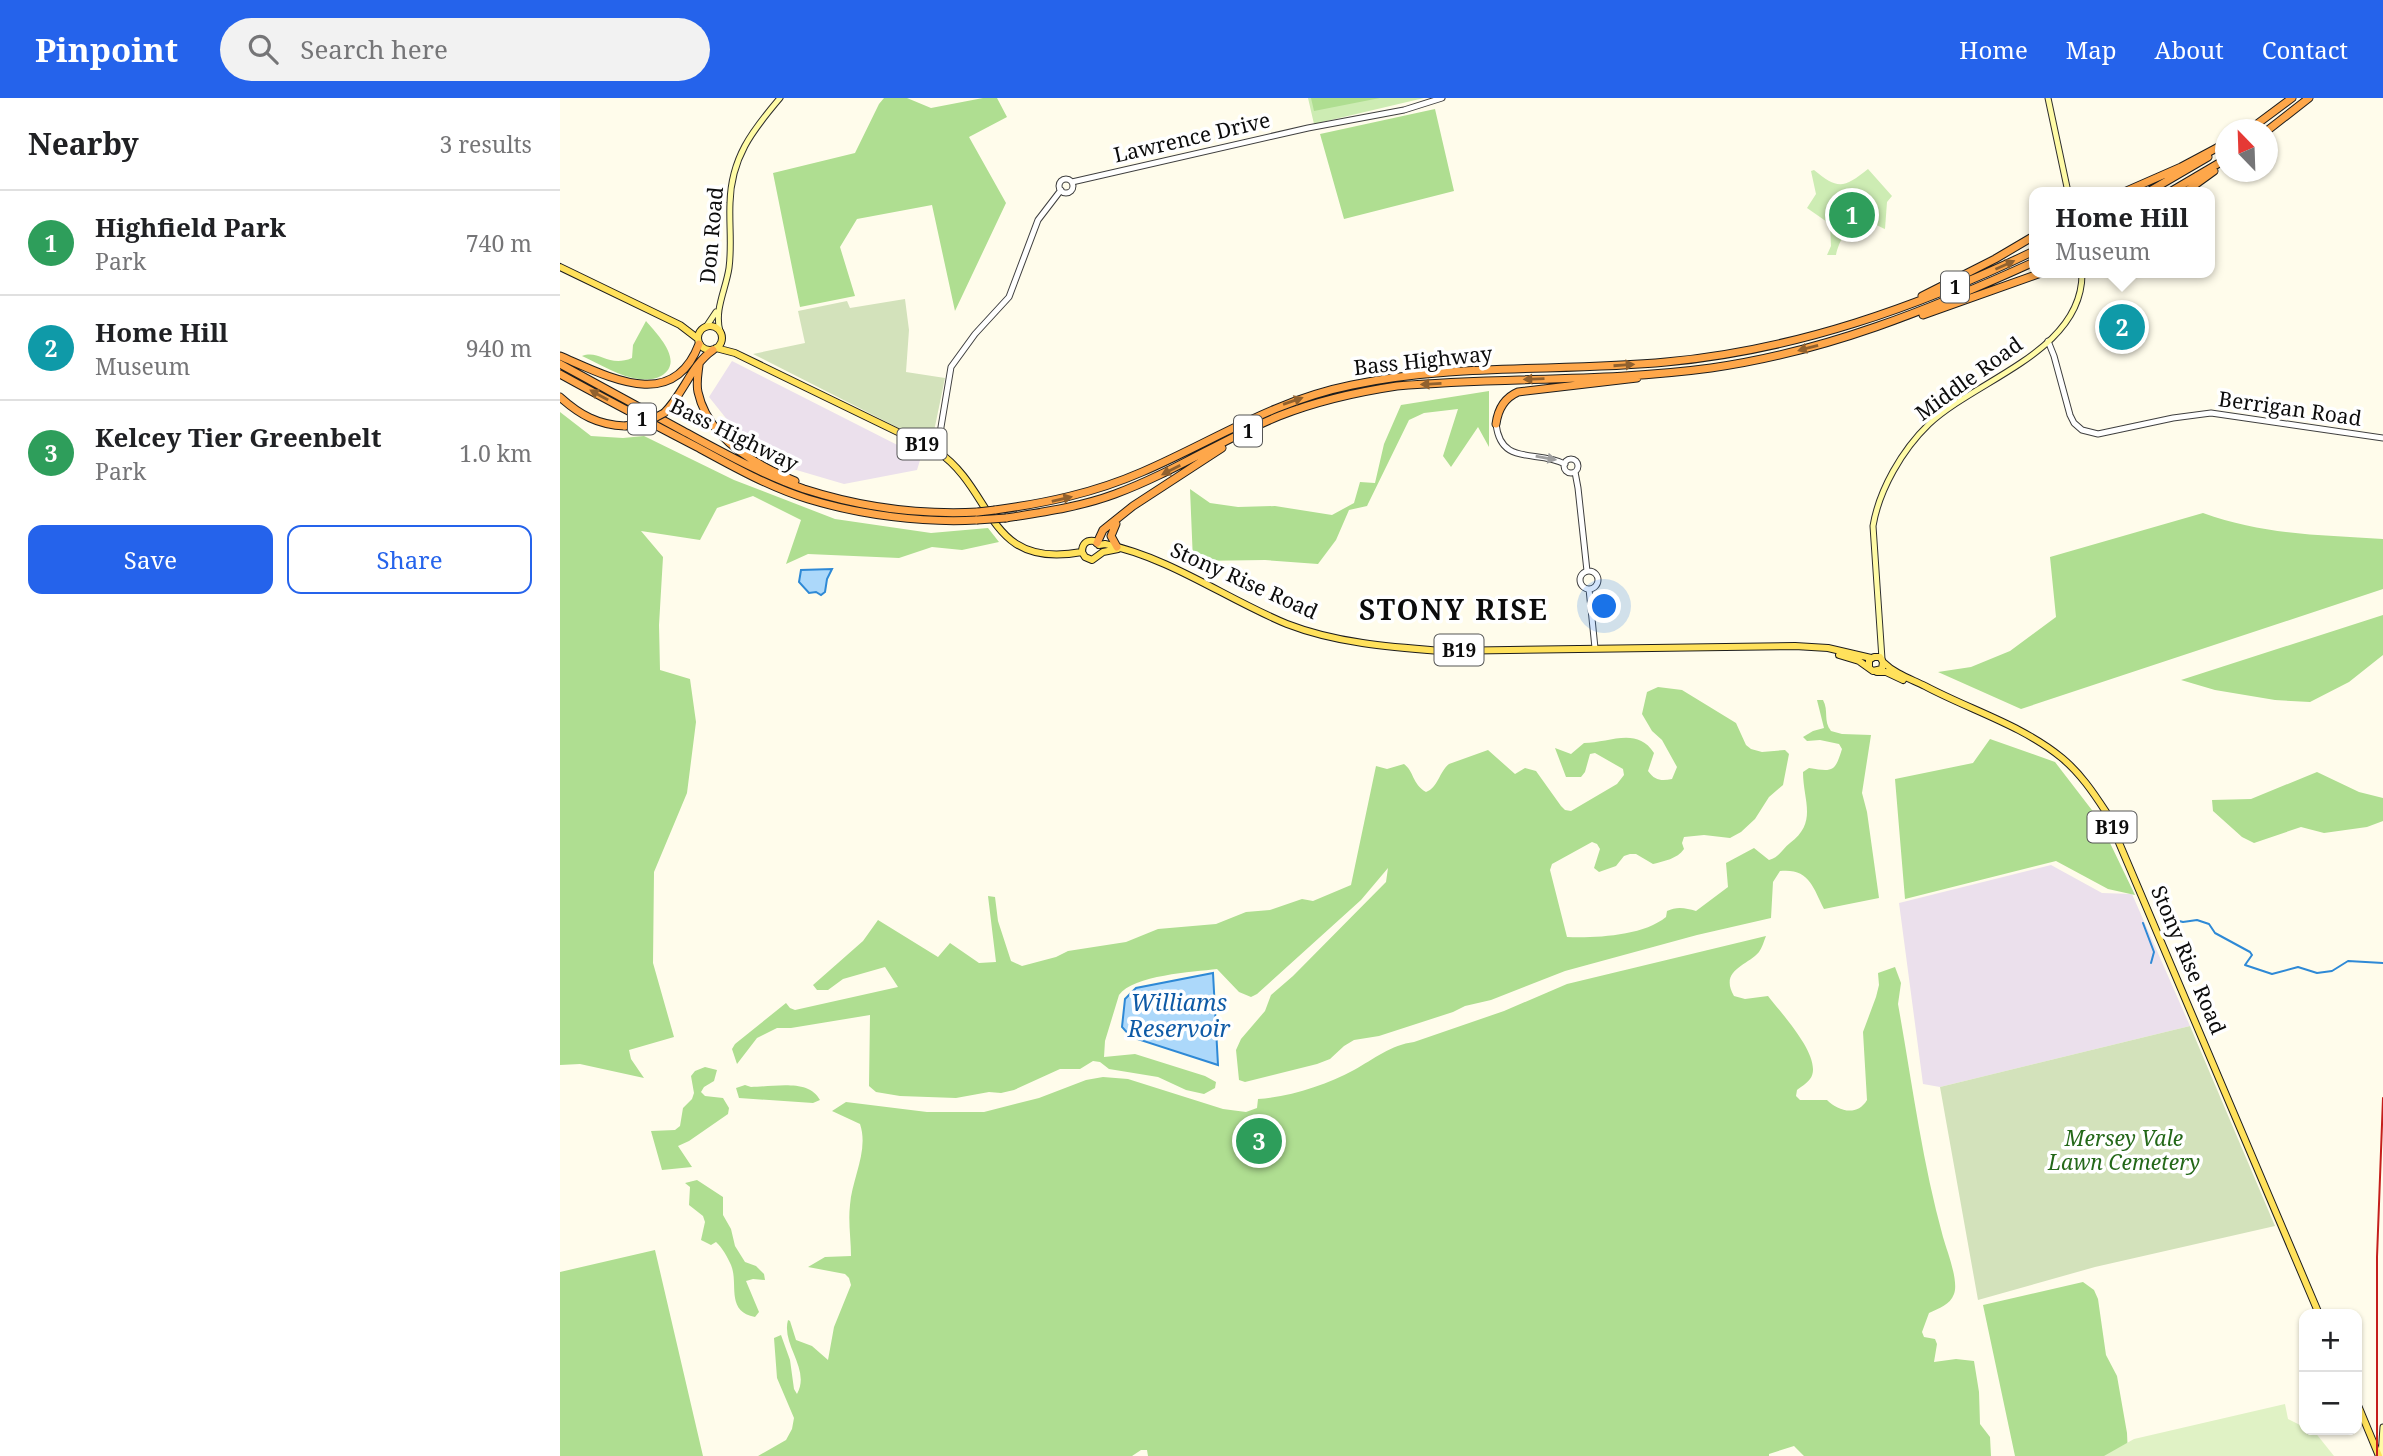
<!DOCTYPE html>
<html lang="en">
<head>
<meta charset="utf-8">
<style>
  body { margin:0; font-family:"Noto Serif",serif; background:#f2f2f2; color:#202124 }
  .controls { position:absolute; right:21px; bottom:21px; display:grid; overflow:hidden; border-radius:14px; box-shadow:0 2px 5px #0004 }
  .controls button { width:63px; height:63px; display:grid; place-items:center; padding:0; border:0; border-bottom:2px solid #e0e0e0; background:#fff; color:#202124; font:35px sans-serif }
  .compass { position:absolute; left:1655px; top:21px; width:63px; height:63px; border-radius:50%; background:#fff; box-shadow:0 2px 5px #0004; rotate:337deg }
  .you { position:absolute; left:1045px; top:509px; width:24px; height:24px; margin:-18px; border:5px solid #fff; border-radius:50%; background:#1a73e8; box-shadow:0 0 0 10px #1a73e833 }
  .badge { display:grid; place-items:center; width:46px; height:46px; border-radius:50%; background:#2563eb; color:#fff; font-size:23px; font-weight:700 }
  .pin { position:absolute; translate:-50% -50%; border:4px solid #fff; box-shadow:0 2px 7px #0006 }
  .popup { position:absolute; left:1469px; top:89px; width:186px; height:91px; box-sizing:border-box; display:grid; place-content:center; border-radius:14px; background:#fff; filter:drop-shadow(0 2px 5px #0005); font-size:23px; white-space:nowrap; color:#757577 }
  .popup b { font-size:26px; color:#202124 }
  .popup::after { content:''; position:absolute; left:50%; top:100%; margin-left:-14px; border:14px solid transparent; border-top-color:#fff }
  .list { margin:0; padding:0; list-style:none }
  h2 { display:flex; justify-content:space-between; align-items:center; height:91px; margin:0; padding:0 28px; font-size:30px }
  h2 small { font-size:23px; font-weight:400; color:#757577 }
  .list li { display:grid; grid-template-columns:46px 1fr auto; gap:21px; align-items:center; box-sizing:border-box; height:105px; padding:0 28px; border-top:2px solid #e0e0e0 }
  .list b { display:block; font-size:26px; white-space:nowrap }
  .list p { margin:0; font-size:23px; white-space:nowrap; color:#757577 }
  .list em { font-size:23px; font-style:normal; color:#757577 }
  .actions { display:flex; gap:14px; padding:21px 28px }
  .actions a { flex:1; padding:16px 0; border:2px solid #2563eb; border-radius:14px; text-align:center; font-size:24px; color:#2563eb }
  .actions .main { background:#2563eb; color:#fff }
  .icon { flex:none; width:38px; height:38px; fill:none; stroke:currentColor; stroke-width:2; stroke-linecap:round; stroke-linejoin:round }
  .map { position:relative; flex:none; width:1823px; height:1358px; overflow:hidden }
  header { display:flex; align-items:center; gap:42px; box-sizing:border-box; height:98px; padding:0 35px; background:#2563eb; color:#fff }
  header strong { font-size:33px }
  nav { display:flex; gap:38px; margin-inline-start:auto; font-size:24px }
  .search { width:490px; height:63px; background:#f2f2f2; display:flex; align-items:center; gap:18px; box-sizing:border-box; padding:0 24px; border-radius:38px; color:#757577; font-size:26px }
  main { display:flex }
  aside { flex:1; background:#fff }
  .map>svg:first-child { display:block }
  .industrial { fill:#ebe0ec }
  .green { fill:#cdecb3 }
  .forest { fill:#afde91 }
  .cemetery { fill:#d3e2bb }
  .pitch { fill:#e0f2c5 }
  .water { fill:#acd8fa; stroke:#2e89d6; stroke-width:2 }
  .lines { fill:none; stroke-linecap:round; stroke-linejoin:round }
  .stream { stroke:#2e89d6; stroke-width:2 }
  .tertiary-casing { stroke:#3f3f3f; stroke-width:7 }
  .secondary-casing { stroke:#2e2e2e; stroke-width:7 }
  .primary-casing { stroke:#1d1d1d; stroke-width:8 }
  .motorway-casing { stroke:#1d1d1d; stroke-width:9 }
  .tertiary { stroke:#fff; stroke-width:5 }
  .secondary { stroke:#fffba6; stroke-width:5 }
  .primary { stroke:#ffe15b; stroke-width:6 }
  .motorway { stroke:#fea74a; stroke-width:7 }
  .rail { stroke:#c51e1b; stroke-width:2 }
  .motorway-bridge-casing { stroke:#1d1d1d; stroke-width:9; stroke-linecap:butt }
  .motorway-bridge { stroke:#fea74a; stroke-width:7 }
  .oneway { fill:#91612e }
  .oneway2 { fill:#9e9e9e }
  .labels { text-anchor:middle; stroke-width:7; stroke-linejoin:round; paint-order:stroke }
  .shield { fill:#fff; stroke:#555; stroke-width:2 }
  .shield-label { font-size:19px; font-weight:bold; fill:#0c0c0c }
  .street-label { font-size:21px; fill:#0c0c0c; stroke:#fff }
  .park-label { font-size:21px; font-style:italic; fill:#246819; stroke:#fff }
  .water-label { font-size:23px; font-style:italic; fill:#0e5aa6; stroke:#fff }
  .district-label { font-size:28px; font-weight:bold; letter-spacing:2px; fill:#0c0c0c; stroke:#fff }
</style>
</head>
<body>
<header>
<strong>Pinpoint</strong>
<div class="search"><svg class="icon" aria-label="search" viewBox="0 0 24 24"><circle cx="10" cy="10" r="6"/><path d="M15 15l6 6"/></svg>Search here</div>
<nav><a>Home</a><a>Map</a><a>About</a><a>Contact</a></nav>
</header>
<main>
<aside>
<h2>Nearby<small>3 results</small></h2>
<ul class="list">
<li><span class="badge" style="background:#2e9e5b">1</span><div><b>Highfield Park</b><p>Park</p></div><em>740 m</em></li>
<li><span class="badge" style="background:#0f9aa8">2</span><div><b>Home Hill</b><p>Museum</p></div><em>940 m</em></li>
<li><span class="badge" style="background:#2e9e5b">3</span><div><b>Kelcey Tier Greenbelt</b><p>Park</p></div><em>1.0 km</em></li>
</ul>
<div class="actions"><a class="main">Save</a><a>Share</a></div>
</aside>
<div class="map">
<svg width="1823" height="1358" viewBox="0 0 1823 1358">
  <rect width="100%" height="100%" fill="#fffceb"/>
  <path class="industrial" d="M172,263L361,359L357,372L284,386L233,371L200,355L173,329L149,299Z
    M1491,767L1542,795L1572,796L1630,928L1380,989L1363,986L1339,805Z"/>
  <path class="green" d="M748,0H864L754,26Z
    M1308,71L1332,98L1327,104L1325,131C1320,129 1314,125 1309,125C1290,123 1279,142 1276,157H1267L1271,148L1270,126L1247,110L1256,96L1251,73L1254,72C1278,92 1284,90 1308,71Z"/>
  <path class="forest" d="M324,0H347L371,10L423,0H437L447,19L409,39L446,105L395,213L372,107L297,121L280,149L295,198L240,209L213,75L295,55L319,6Z
    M751,0H820L754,13Z
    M875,11L894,93L784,121L760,36Z
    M86,223C98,237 125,264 101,278C93,282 87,282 79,281C60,279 40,266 22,258C39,251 48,270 72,260L73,247Z
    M929,293V349L918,329L891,369L883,358L898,311L864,315L849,322L807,408L789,412L776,442L758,466L705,462L633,463L630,391L650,405L678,409L715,408L772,417L794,405L800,384L815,385L824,346L841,307Z
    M0,314L31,338L63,340L84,338L174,382L275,421L371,435L428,430L439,444L402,452L372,449L339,460L248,456L226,466L241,422L193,398L157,410L140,442L81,433L103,459L99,527L100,572L130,581L136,624L127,695L94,774L93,865L114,939L69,952L71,961L84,980L20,966L0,967Z
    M1643,415C1704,437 1760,437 1823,441V491L1461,611L1378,574L1411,569L1450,553L1496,519L1490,459Z
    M1823,517V557L1789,584L1750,604L1715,602L1655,592L1621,582Z
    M1098,589L1122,592L1176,625L1186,647L1191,651L1202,654L1225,652L1229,656L1223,687L1209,699L1195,721L1181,734L1170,740L1144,737L1124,739L1122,745L1124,751C1117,761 1104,763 1093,766L1076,756H1070L1064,758L1056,768L1039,774L1034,770L1040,751L1037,746L1032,744L992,766L990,772L1007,839C1036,840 1083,838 1106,819L1107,813C1117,808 1126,810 1136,813L1168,789L1166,765L1194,750L1209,762C1220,759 1222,751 1230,745C1258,724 1243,703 1243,674L1249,670C1273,674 1275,674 1282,651L1279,646L1260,642L1247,643L1243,639L1253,633L1264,630L1257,602H1263C1269,613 1263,623 1271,633L1282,636L1311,637L1302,695L1307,714L1319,800L1264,811C1253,789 1249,770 1220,773L1213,784L1211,820L1137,837L1005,873L931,902L905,908L893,914L819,938L794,942L784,948L770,961L757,966L685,984L679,982L676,952L681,941L705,913L711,897L733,878L826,784L828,770L801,802L697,896L691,899L679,894L657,871C633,874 573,877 559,897L545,943L544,959L575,956L645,978L656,984L655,990L644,996L626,992L598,979L549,971L540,964L533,963L520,971H500L454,992L441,995L429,994L396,1000L340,998L316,994L309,988L310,917L231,930H217L197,940L177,966L172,951L175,946L226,905L230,910L235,912L338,889L325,869L283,881L268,892H257L253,887L303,843L318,822L378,859L390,845L419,865L436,864L428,798L435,799L438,823L451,863L462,868L496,859L508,853L566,844L598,831L656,826L686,814L710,812L742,801L753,803L791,787L816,668L827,671L844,666C854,673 852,686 866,694C878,690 879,674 889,666L928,652L955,676L965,670L976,673L1001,708L1005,712L1011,713L1057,686L1064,677L1063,671L1035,655L1030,656L1025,674L1021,679H1006L995,650L1011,656L1024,645C1049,645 1077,628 1094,655L1088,673C1095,683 1102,683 1112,681L1117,669L1102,642L1092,633L1082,616L1087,594Z
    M1430,641L1495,664L1538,720L1575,797L1548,791L1496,763L1345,801L1335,681L1413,665Z
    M1757,674L1799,694L1823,700V723L1807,729L1764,735L1741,729L1694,745L1682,739L1653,713L1652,702L1691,701Z
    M1206,838C1204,843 1202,850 1199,854C1187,868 1159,872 1174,898L1185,901L1208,898C1220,914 1265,961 1250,981C1247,985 1241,989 1237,992L1236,998L1240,1002H1267C1278,1013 1297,1019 1307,1002L1303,934L1316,899L1319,887L1318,875L1335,869L1341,885L1338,906C1352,984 1362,1063 1383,1139C1387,1153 1399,1183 1394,1196C1390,1207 1379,1210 1369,1215L1362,1234L1364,1239L1375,1241L1377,1246L1374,1264L1396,1261L1414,1263L1419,1294L1420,1326L1430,1339L1431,1358H1244L1234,1348L1209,1356V1358H588L587,1352H581L572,1358H198L226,1342L232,1331L234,1320L217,1280L214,1240L221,1237L230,1262L234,1291L237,1296C251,1271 221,1247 228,1222L230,1223L236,1242L252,1248L268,1262L274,1229L291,1187L289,1180L285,1176L248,1169L265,1159L291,1158C291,1141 288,1124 290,1107C292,1080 309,1053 300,1026L272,1013L286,1004L367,1014H424L479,1000L526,982L543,979L568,981L663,1011L686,1014L697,1010L698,1001C729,999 767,987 794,972C814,961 831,947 854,944L944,913L1007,886Z
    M145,969L157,972L154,983L144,989L141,994L145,998L163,1000L169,1010L168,1016L129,1043L118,1048L132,1069L102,1072L91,1033L115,1032L120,1028L123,1010L132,1001L134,995L131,978L135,973Z
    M185,987L191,989C212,989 249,980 260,1002L253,1005L179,1000L176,990Z
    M137,1082L163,1099V1117L171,1131L175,1148L185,1164L196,1168L204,1176L205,1182L193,1181L186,1183L199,1214L195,1219C165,1213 179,1186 171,1167C168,1160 162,1149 156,1144L151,1147L141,1142L145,1124L143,1118L129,1107L130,1089L125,1085Z
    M95,1152L143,1358H0V1174Z
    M1523,1184L1534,1192L1538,1201L1546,1257L1557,1278L1567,1335L1568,1358H1455L1423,1207Z"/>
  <path class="cemetery" d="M345,201L349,232L346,274L385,280L372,343L368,345L193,256L245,245L238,213L287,203L290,210Z
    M1630,928L1715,1128L1535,1169L1418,1202L1380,989Z"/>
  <path class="pitch" d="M1725,1306L1728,1321L1744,1329V1332L1754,1333L1774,1358H1544L1574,1341Z"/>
  <path class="water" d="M272,471L267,481L265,494L261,497L256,494L249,495L239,484L241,472Z
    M653,875L658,967L571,939L562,929L565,901L576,890Z"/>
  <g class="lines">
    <path class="stream" d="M1600,818L1623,824L1637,822L1649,826L1655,835L1690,854L1692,857L1685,867L1712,876L1738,869L1757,875L1772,873L1788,863L1823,865
      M1583,825L1594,854L1591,865"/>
    <g class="tertiary-casing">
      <path id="tertiary" d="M499 88a7 7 0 1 1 14 0a7 7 0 1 1-14 0Z
        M512,84L748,30L844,12L882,0
        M1488,243L1494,258L1510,317L1514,325L1522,332L1538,336L1613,320L1651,315L1823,340
        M936,326C941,369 977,351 1005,366
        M377,353L391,269L415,236L449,199L478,122L501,92
        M1004 368a7 7 0 1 1 14 0a7 7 0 1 1-14 0Z
        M1015,374L1018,390L1027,473
        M1020 482a9 9 0 1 1 18 0a9 9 0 1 1-18 0Z
        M1029,491L1035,550"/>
    </g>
    <g class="secondary-casing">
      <path id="secondary" d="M1488,0L1508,94
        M146,229L156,214
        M160,233C154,212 166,191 169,170C172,148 169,126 170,105C171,60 192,33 220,0
        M1322,561L1313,428C1319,392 1342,352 1369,326C1417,281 1523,253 1522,175
        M1821,1358L1823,1329"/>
    </g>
    <g class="primary-casing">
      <path id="primary" d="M0,169L120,227L137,240
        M138 240a12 12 0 1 1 24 0a12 12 0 1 1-24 0Z
        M156,250L175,255L377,353C436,393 425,472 522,454
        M539,447L545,446C611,460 666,501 727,526C776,545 829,549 881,553L1235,548L1268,550L1311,560
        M522,454L525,459L532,462L543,454L558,451
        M522,454C522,446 526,442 534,443L539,447
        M1279,557L1299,563L1313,573L1322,571L1323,564L1320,559H1314L1309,562V569
        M1323,564C1335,576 1351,581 1365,588C1410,612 1462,627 1502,660C1520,675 1533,694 1546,714L1759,1216
        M1317,574H1326L1343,582
        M1797,1305L1819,1358"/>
    </g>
    <g class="motorway-casing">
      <path id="motorway" d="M1689,32L1732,0
        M1708,32L1749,0
        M1564,94L1621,69L1666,45
        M1588,94L1648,59
        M1610,94L1666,61
        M1625,94L1654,73
        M1362,198L1435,161L1474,138
        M1363,217L1481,175
        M0,258C49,279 113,315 139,246
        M0,266C41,288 82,311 123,333C162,354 201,376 244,391C300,409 359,417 418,414
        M139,267C138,276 136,285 138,294C148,340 195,367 235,383
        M0,276C45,301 91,325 137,349C172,368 209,389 248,401C301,417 362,425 417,422
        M0,299C20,317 38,327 65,328
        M104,315C123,297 131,267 153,252
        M936,326C938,311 944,300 958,294L1077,280
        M435,412C486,405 534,395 582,374C654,343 712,303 792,287C895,265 1002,274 1106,264C1236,252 1358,209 1474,153
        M446,420C484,414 520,409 555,396C612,375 663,341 719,318C757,303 797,294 837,288C942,279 1048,284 1151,270C1265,254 1371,211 1474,164
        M556,426L551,438L557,449
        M537,445L543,432L573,408L662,350"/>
    </g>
    <use href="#tertiary" class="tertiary"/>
    <use href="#secondary" class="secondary"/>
    <use href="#primary" class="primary"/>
    <use href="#motorway" class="motorway"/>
    <path class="rail" d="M1817,1358V1159L1823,1000"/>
    <g class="motorway-bridge-casing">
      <path id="motorway-bridge" d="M65,328L87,324L104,315
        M418,414L435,412
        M417,422L446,420"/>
    </g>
    <use href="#motorway-bridge" class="motorway-bridge"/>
  </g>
  <defs><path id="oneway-solid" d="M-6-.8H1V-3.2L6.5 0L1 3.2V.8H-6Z" transform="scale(1.75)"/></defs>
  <g class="oneway">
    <use href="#oneway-solid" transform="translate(1445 167) rotate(-24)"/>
    <use href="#oneway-solid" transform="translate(1248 250) rotate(165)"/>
    <use href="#oneway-solid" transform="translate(1064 267) rotate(-4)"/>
    <use href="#oneway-solid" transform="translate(974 281) rotate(178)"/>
    <use href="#oneway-solid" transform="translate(871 286) rotate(177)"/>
    <use href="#oneway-solid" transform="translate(39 297) rotate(-151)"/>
    <use href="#oneway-solid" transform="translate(733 303) rotate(-19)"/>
    <use href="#oneway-solid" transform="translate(611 372) rotate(153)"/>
    <use href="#oneway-solid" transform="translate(502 401) rotate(-13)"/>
  </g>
  <use class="oneway2" href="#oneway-solid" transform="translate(986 360) rotate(10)"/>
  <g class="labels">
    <g class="shield">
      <rect x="1381" y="173.5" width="28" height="31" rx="5"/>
      <rect x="68" y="305.5" width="28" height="31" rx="5"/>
      <rect x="674" y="317.5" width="28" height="31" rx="5"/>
      <rect x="337.5" y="330.5" width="49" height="31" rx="5"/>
      <rect x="874.5" y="536.5" width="49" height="31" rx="5"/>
      <rect x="1527.5" y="713.5" width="49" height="31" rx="5"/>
    </g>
    <g class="shield-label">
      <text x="1395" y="196">1</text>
      <text x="82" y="328">1</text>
      <text x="688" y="340">1</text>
      <text x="362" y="353">B19</text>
      <text x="899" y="559">B19</text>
      <text x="1552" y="736">B19</text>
    </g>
    <g class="street-label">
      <text transform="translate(632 40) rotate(-13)" y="7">Lawrence Drive</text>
      <text transform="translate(152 137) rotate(-85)" y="7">Don Road</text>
      <text transform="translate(863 263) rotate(-6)" y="7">Bass Highway</text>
      <text transform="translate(1409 281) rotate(-36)" y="7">Middle Road</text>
      <text transform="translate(1730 311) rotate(8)" y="7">Berrigan Road</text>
      <text transform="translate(174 337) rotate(26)" y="7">Bass Highway</text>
      <text transform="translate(684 483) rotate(24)" y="7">Stony Rise Road</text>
      <text transform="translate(1628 862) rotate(67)" y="7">Stony Rise Road</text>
    </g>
    <g class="park-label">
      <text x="1564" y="1048">Mersey Vale<tspan x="1564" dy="24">Lawn Cemetery</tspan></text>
    </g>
    <g class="water-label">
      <text x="619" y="913">Williams<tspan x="619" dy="26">Reservoir</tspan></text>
    </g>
    <g class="district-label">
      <text x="894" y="522">STONY RISE</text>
    </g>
  </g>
</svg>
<div class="controls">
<button>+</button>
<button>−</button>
</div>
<svg class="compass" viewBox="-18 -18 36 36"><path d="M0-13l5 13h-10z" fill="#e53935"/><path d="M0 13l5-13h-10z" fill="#757577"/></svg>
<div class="you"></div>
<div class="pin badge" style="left:1292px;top:117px;background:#2e9e5b">1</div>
<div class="pin badge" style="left:1562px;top:229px;background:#0f9aa8">2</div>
<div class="popup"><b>Home Hill</b>Museum</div>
<div class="pin badge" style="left:699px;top:1043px;background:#2e9e5b">3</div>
</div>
</main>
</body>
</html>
